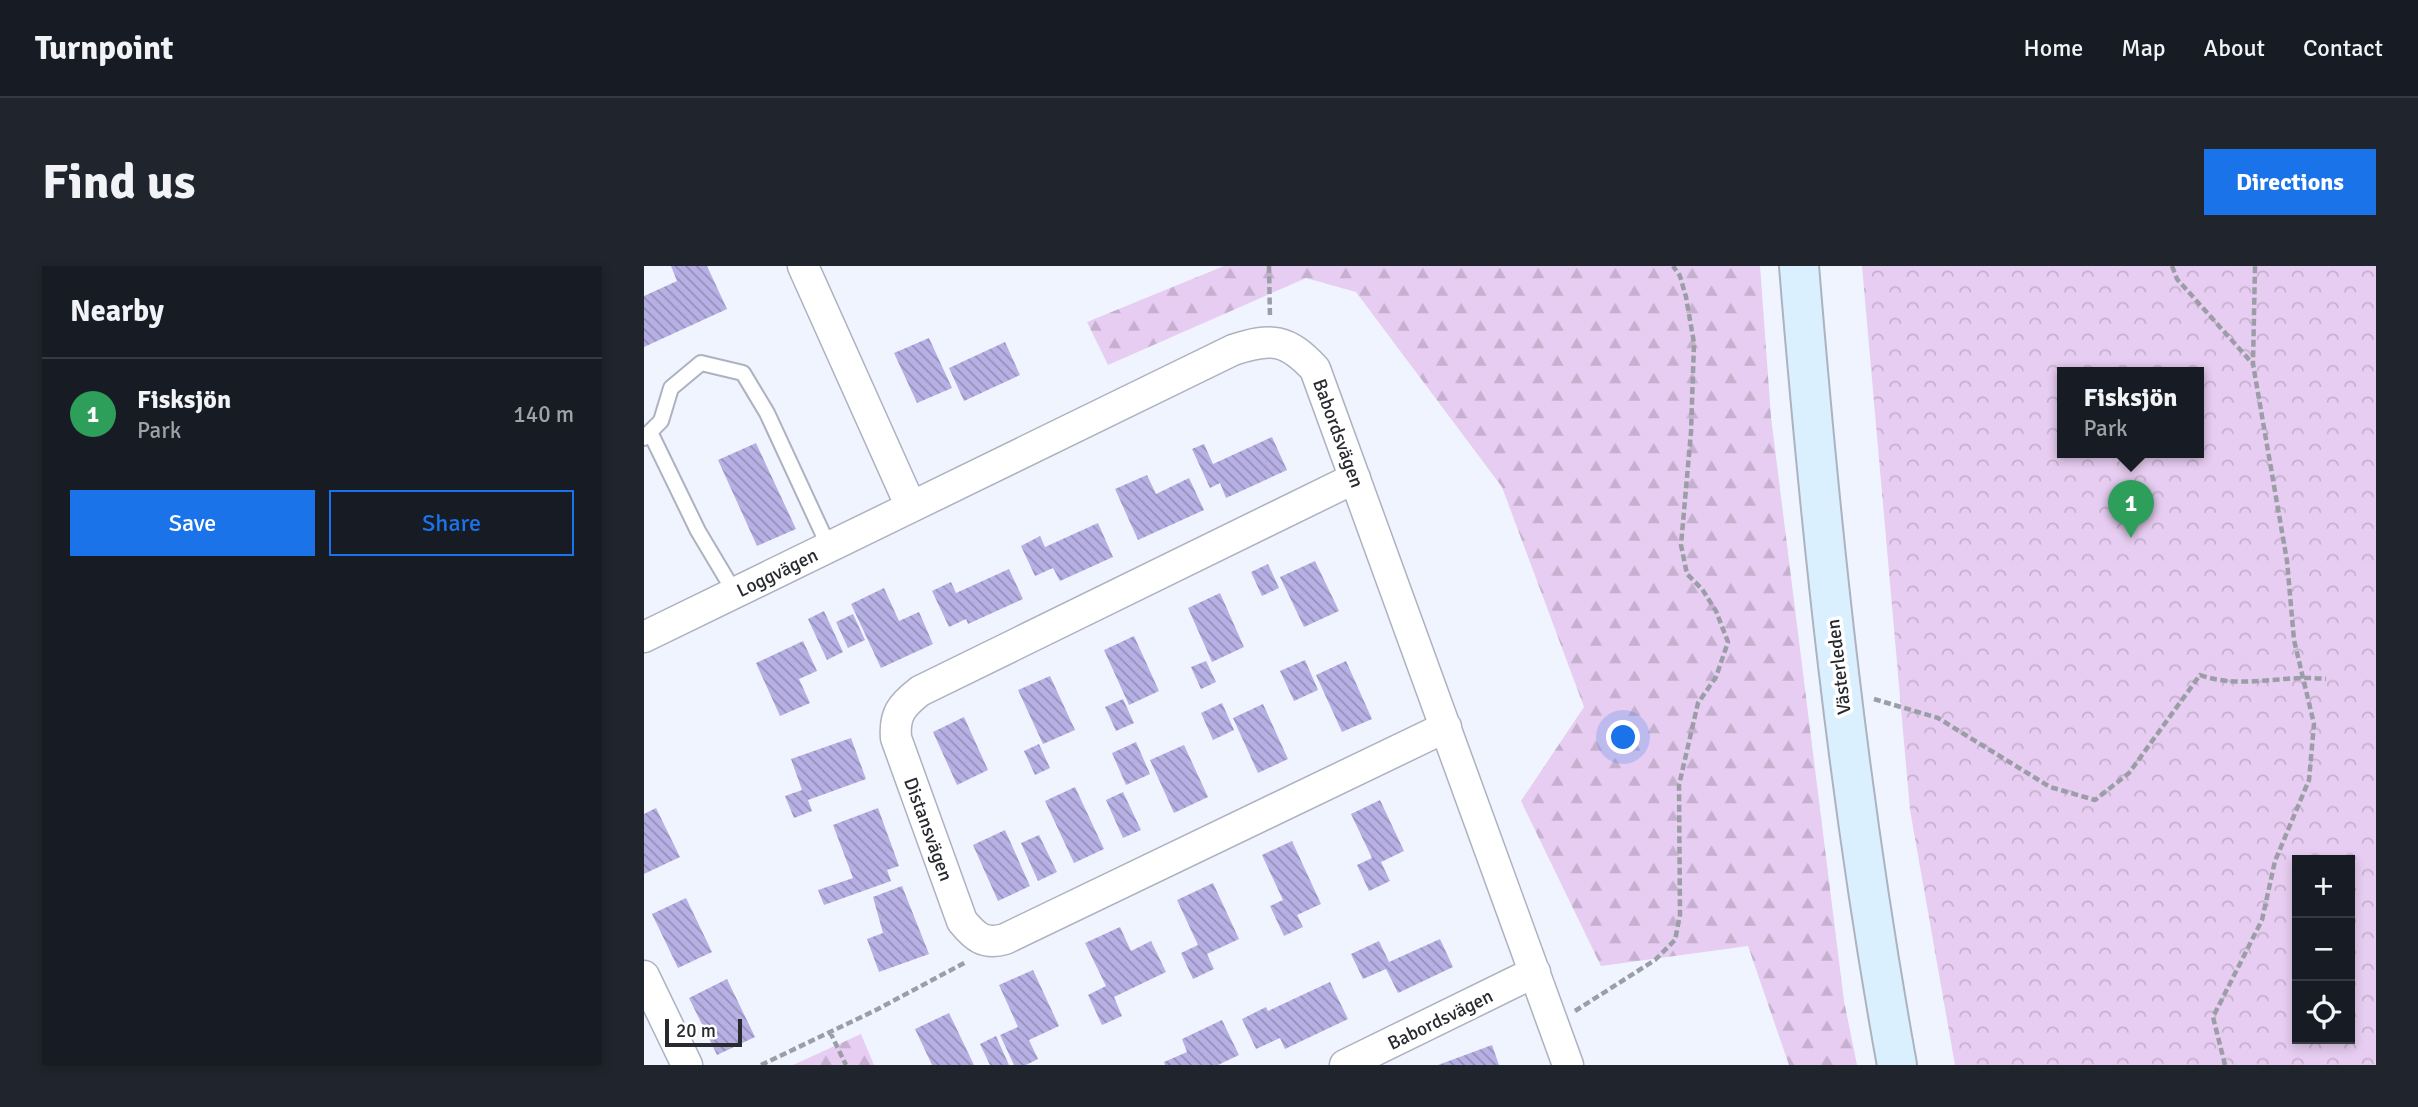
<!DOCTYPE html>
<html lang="en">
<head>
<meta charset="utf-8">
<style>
  body { margin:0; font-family:Signika,sans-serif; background:#20242c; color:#f1f3f6 }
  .controls { position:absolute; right:21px; bottom:21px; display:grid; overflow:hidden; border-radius:0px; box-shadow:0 4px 10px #0003 }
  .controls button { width:63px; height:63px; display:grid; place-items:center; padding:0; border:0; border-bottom:2px solid #363941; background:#171b24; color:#f1f3f6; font:35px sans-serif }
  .scale { position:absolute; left:21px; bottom:18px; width:77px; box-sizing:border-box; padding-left:7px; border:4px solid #282a2f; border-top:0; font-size:19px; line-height:24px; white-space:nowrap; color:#282a2f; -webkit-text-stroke:5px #fff; paint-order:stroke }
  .you { position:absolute; left:980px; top:472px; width:24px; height:24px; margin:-18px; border:5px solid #fff; border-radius:50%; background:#1a73e8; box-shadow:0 0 0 10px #1a73e833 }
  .badge { display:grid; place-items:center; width:46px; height:46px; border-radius:50%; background:#1a73e8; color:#fff; font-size:23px; font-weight:700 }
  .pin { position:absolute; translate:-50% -58px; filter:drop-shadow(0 2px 4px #0008) }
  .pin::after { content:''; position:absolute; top:37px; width:24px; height:21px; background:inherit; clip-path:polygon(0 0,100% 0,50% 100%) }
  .popup { position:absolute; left:1413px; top:101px; width:147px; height:91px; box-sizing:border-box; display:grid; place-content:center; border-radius:0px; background:#171b24; filter:drop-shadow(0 2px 5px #0005); font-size:23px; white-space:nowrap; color:#9ea1a6 }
  .popup b { font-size:26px; color:#f1f3f6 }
  .popup::after { content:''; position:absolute; left:50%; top:100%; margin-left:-14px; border:14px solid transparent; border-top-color:#171b24 }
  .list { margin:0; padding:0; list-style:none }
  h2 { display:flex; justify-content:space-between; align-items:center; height:91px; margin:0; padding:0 28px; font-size:30px }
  h2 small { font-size:23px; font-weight:400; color:#9ea1a6 }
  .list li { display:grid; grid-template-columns:46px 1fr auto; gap:21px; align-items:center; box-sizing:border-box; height:112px; padding:0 28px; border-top:2px solid #363941 }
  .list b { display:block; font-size:26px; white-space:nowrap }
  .list p { margin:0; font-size:23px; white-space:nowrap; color:#9ea1a6 }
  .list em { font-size:23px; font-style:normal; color:#9ea1a6 }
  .actions { display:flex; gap:14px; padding:21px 28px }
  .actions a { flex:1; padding:16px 0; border:2px solid #1a73e8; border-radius:0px; text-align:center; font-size:24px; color:#1a73e8 }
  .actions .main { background:#1a73e8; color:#fff }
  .icon { flex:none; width:38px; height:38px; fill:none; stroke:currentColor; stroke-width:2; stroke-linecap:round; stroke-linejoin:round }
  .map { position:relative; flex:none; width:1732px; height:799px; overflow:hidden; border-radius:0px }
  header { display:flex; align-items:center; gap:42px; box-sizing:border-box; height:98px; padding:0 35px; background:#171b24; border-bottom:2px solid #363941 }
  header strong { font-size:33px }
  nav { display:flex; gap:38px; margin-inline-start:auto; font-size:24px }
  .intro { display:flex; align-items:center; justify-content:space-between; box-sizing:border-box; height:168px; padding:0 42px }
  h1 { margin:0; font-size:49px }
  .button { padding:18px 32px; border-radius:0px; background:#1a73e8; color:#fff; font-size:24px; font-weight:700 }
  main { display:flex; gap:42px; padding:0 42px }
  aside { flex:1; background:#171b24; border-radius:0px; box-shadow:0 4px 10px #0003 }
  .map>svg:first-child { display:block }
  .forest { fill:url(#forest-firs) }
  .park { fill:url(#park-crowns); fill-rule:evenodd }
  .building { fill:url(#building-back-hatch) }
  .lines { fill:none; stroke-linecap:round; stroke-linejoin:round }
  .lane-casing { stroke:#acb2bf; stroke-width:18 }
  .street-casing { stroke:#acb2bf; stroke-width:33 }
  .secondary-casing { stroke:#acb2bf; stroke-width:42 }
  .path { stroke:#9b9ea7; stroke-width:4.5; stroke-dasharray:7 3.5; stroke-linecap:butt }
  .lane { stroke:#fff; stroke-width:14 }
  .street { stroke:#fff; stroke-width:30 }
  .secondary { stroke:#dbf0ff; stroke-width:38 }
  .labels { text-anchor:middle; stroke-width:7; stroke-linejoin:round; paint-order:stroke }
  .street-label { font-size:19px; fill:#282a2f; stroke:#fff }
</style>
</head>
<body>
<header>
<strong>Turnpoint</strong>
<nav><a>Home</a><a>Map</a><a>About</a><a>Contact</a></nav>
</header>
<div class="intro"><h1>Find us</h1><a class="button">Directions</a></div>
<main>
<aside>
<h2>Nearby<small></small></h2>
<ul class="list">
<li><span class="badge" style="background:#2e9e5b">1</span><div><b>Fisksjön</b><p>Park</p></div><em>140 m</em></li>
</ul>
<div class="actions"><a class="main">Save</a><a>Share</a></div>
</aside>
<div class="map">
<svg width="1732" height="799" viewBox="0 0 1732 799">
  <defs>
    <pattern id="forest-firs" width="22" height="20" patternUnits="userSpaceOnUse" patternTransform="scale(1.75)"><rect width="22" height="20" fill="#e7cdf1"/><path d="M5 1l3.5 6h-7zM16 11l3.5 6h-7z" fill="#c6b0cf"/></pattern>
    <pattern id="park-crowns" width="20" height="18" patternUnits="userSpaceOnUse" patternTransform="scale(1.75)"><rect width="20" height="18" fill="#e7cdf1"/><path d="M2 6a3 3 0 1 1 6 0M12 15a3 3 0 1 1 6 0" fill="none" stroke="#c6b0cf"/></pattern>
    <pattern id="building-back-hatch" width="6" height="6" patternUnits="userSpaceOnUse" patternTransform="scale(1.75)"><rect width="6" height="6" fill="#b7b0e4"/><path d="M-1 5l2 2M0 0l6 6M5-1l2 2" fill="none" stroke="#958fb9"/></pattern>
  </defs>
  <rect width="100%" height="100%" fill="#eff4ff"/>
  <path class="forest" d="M580,0H1116L1127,151L1200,735L1213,799H1145L1104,680L957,700L877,535L940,441L858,221L712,26L662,12L464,99L443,56Z
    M217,768L230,799H149Z"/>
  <path class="park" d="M1218,0H1732V799H1311L1266,544ZM1419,106H1555V186H1419ZM1653,594H1706V773H1653Z"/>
  <path class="building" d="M27,0H63L83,43L0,81V30L33,15Z
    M285,72L308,122L273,137L250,87Z
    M361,76L376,109L320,135L305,102Z
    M628,171L643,204L582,232L576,217L566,222L548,183L560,178L569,198Z
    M112,177L152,263L113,280L74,194Z
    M503,209L512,228L545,212L560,244L494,274L471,223Z
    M454,257L469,291L416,315L409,302L391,310L377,280L396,270L401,281Z
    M671,295L695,345L660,361L636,311Z
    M624,298L635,322L618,330L607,306Z
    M365,303L379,333L324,358L322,353L305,361L288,325L307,316L312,327Z
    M240,322L255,355L275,346L289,378L237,402L207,338Z
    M576,327L600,381L568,396L544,342Z
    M180,345L199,386L183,394L164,353Z
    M209,348L221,374L204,382L192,356Z
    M490,370L515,425L485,439L460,384Z
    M159,375L173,405L155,413L166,437L136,450L112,397Z
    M661,394L674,424L650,435L636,405Z
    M562,395L572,416L557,423L547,401Z
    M702,395L728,453L698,466L672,409Z
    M406,410L431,464L399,478L374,424Z
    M479,433L490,457L472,465L461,441Z
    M578,437L590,464L569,474L557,447Z
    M619,438L644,493L614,507L589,452Z
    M320,451L344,504L313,519L289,466Z
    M207,472L222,513L164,534L168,545L150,552L141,530L158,524L147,493Z
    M492,476L506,508L482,519L468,487Z
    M395,478L406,502L391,509L380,485Z
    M540,479L564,531L530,547L506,494Z
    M431,521L460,583L430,597L401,535Z
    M479,526L497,564L479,572L462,534Z
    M736,534L760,585L737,596L746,615L725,625L713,599L728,592L707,548Z
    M12,542L36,591L0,608V548Z
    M234,542L255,600L243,604L247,615L180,639L174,624L209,612L189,559Z
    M361,564L386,620L354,635L329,579Z
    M395,569L413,606L394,615L377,577Z
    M648,575L677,638L653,649L659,661L640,670L626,640L639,634L618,589Z
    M569,617L595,673L563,688L570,703L549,713L537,687L554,679L533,634Z
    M258,620L285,688L235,706L223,673L239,667L229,631Z
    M42,632L68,686L34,702L8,648Z
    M476,661L487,685L507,675L522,706L470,731L478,750L458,759L444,729L462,720L441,677Z
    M796,673L809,701L754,727L742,703L719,713L707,688L735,675L745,696Z
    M389,704L415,760L385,774L394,793L382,799H370L356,769L374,761L355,719Z
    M83,713L111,771L73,789L45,732Z
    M686,716L704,753L641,783L636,772L612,783L598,753L622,741L624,745Z
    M305,747L330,799H288L271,763Z
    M578,754L595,789L574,799H521L520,796L543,786L538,773Z
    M352,770L365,799H346L336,778Z
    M848,779L855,799H794Z"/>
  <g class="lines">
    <g class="lane-casing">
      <path id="lane" d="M6,166L54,265L91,327
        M0,172L17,155L27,122L57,97L99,107L123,147L185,281"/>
    </g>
    <g class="street-casing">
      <path id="street" d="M159,0L267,241L589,84C628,71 643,73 671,103L924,799
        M711,212L276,425C258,439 250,448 252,472L318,655C331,671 340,679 361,673L802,461
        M0,371L267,241
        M0,710L43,799
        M701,799L891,706"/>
    </g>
    <g class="secondary-casing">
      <path id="secondary" d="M1155,0C1177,268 1205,535 1253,799"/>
    </g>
    <path class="path" d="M625,0L626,52
      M1528,0L1533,13L1609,98
      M1230,433L1294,452L1406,521L1451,534L1485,507L1556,409C1598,424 1639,408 1682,413
      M931,745L1011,694L1031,674L1036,649L1035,519L1054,437L1072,411L1084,376L1072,345L1058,323L1043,308L1037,279L1047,166L1050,77L1042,31L1036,10L1029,0
      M186,766L202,799
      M117,799L232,744L322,696
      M1581,799L1569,751L1618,654L1631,595L1665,514L1670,458L1650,374L1643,295L1609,98L1611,0"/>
    <use href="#lane" class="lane"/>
    <use href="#street" class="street"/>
    <use href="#secondary" class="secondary"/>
  </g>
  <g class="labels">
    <g class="street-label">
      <text transform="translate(695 167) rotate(70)" y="7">Babordsvägen</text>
      <text transform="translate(133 306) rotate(-26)" y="7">Loggvägen</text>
      <text transform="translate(1194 401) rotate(-97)" y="7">Västerleden</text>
      <text transform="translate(285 563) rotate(70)" y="7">Distansvägen</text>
      <text transform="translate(796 753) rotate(-26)" y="7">Babordsvägen</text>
    </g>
  </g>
</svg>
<div class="controls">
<button>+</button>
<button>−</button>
<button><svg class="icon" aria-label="locate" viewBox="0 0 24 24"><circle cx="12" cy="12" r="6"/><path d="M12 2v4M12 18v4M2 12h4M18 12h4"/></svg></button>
</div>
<div class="scale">20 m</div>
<div class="you"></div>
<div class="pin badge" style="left:1487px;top:272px;background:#2e9e5b">1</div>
<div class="popup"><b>Fisksjön</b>Park</div>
</div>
</main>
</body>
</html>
